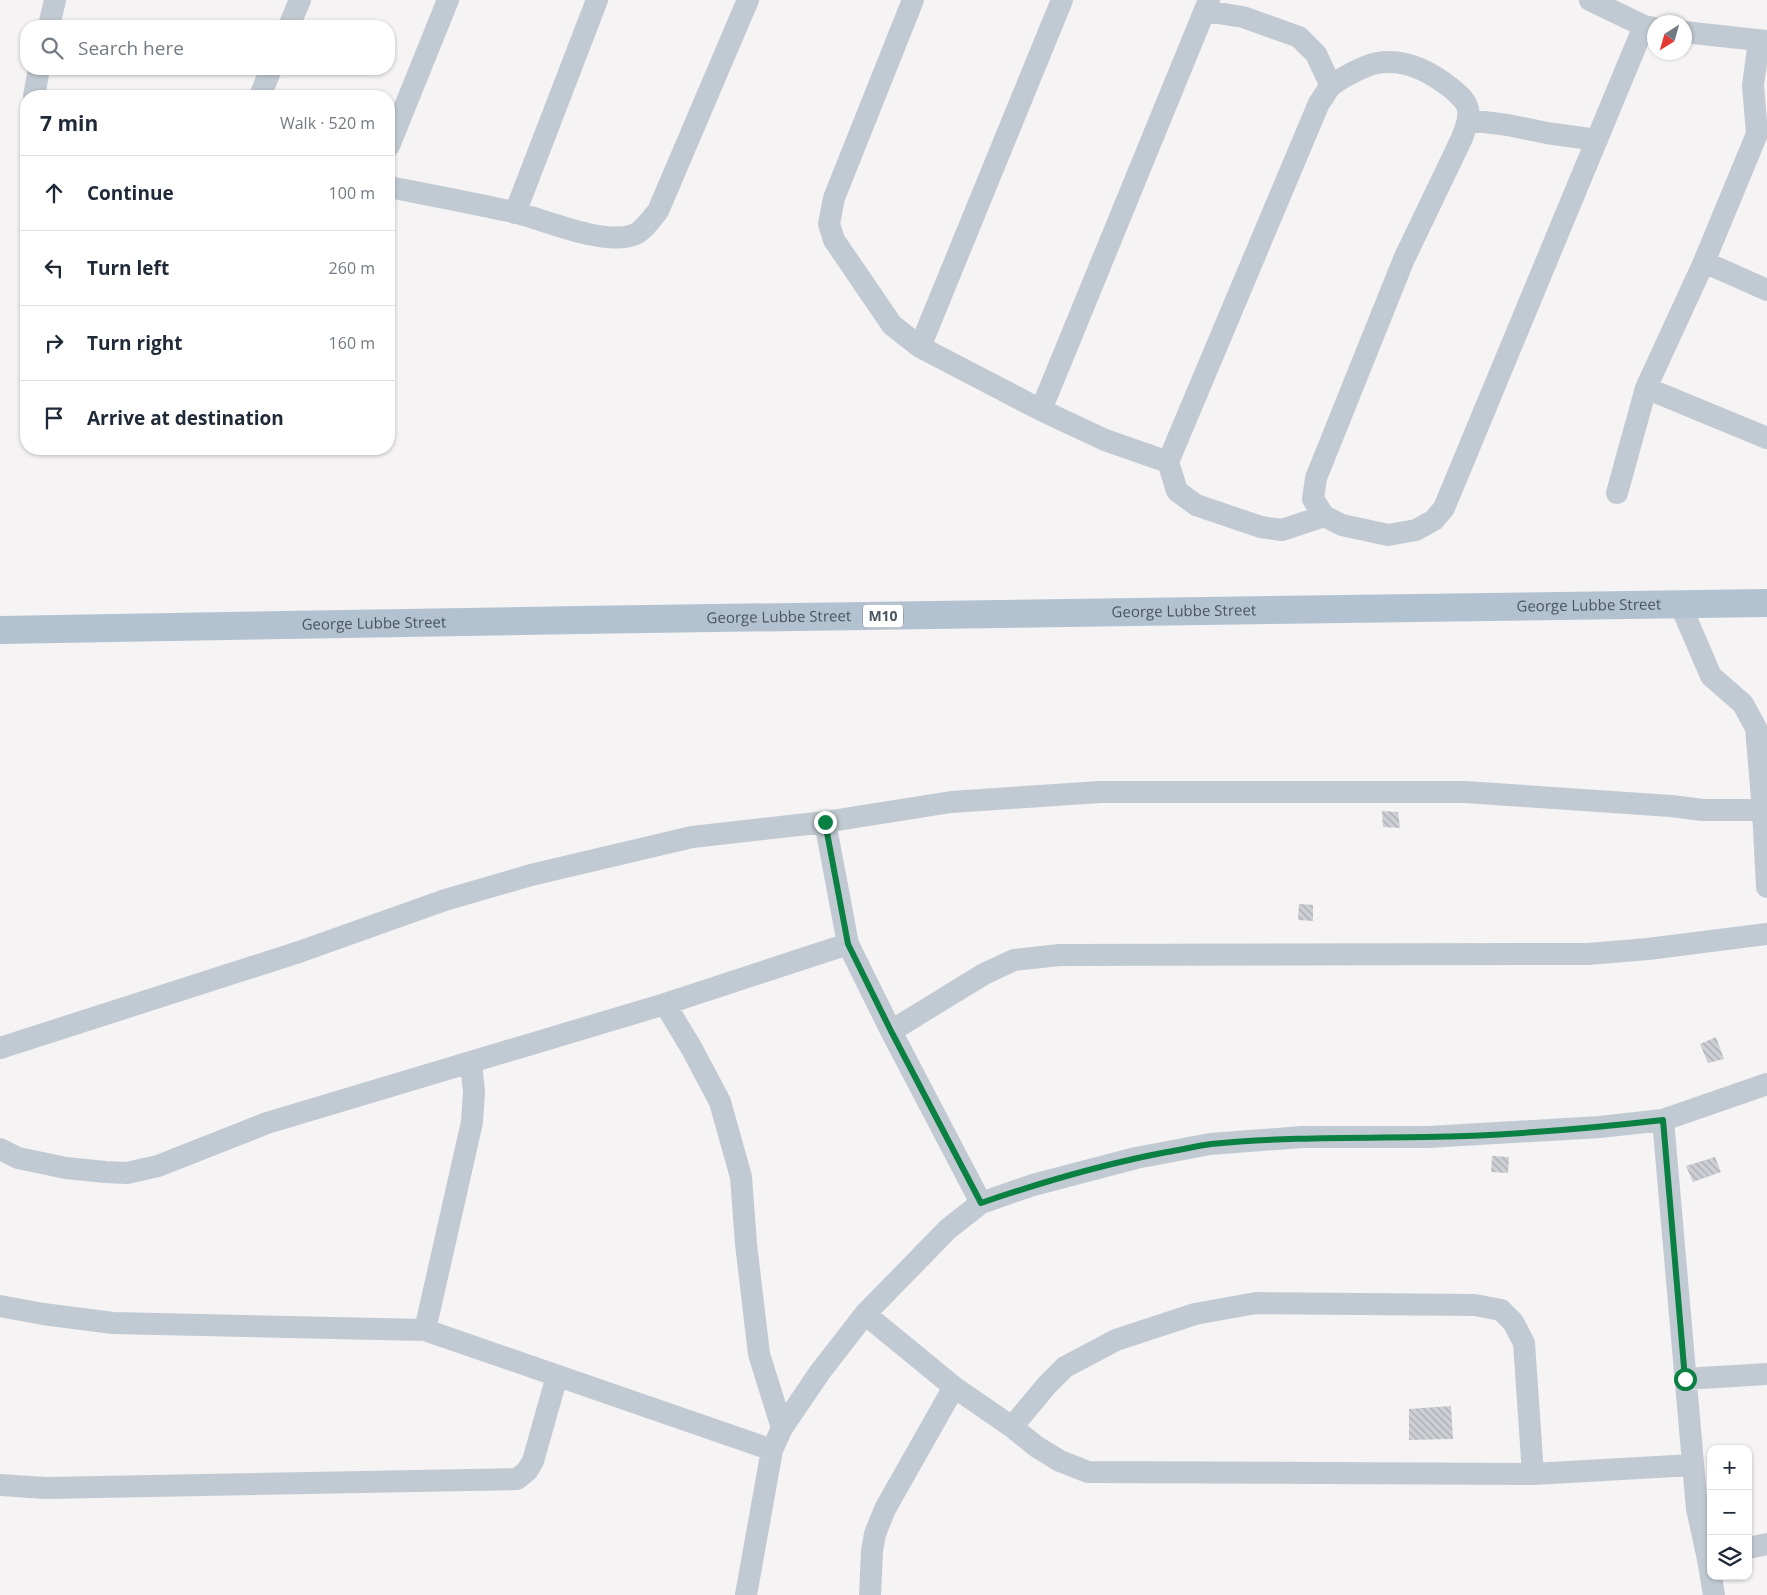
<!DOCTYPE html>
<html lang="en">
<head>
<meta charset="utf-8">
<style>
  body { margin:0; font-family:"Open Sans",sans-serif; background:#f6f6f7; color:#1f2937 }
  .controls { position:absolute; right:15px; bottom:15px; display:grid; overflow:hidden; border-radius:10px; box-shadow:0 1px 4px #0004 }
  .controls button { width:45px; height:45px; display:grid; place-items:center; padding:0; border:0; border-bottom:1px solid #e0e1e3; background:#fff; color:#1f2937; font:25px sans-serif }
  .compass { position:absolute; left:1647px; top:15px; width:45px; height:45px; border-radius:50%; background:#fff; box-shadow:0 1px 4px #0004; rotate:217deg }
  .stop { position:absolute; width:15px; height:15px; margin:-11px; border:4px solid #0b8043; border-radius:50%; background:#fff }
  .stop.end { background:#0b8043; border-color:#fff; box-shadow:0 1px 5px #0008 }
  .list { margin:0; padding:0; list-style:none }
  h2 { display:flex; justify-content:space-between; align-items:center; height:65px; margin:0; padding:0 20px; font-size:21px }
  h2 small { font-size:16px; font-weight:400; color:#747a83 }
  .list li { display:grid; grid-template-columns:32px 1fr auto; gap:15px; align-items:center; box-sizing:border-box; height:75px; padding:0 20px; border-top:1px solid #e0e1e3 }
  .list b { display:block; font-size:19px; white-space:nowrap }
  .list em { font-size:16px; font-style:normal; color:#747a83 }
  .icon { flex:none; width:28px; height:28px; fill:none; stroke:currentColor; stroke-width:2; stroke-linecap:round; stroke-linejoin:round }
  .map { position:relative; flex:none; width:1767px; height:1595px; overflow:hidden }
  .search { position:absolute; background:#fff; box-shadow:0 1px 4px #0004; left:20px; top:20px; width:375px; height:55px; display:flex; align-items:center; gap:12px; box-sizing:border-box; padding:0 18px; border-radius:20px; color:#747a83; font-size:19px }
  .panel { position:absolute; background:#fff; box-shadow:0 1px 4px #0004; left:20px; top:90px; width:375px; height:365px; border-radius:20px }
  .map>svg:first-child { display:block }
  .building { fill:url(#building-back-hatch) }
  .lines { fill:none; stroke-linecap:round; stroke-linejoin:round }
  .minor { stroke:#c1cad2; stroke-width:22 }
  .major { stroke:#b3c2d1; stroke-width:28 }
  .route { stroke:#0b8043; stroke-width:6 }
  .labels { text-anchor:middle; stroke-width:4; stroke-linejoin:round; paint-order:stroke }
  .shield { fill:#fff; stroke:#808990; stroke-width:1 }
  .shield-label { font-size:14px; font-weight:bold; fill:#4a5661 }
  .street-label { font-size:15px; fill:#4a5661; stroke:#fff }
</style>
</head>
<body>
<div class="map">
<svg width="1767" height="1595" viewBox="0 0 1767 1595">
  <defs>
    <pattern id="building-back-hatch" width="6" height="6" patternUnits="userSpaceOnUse" patternTransform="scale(1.25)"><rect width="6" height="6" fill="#cdcfd5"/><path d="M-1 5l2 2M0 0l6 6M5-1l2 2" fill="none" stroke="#a8abb0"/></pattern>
  </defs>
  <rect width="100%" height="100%" fill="#f5f3f3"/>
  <path class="building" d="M1382,811L1398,812L1400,828L1383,827Z
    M1299,904L1313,905V921L1298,920Z
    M1716,1037L1724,1059L1708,1063L1700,1044Z
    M1492,1156L1509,1157L1508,1173L1491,1172Z
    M1715,1157L1721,1172L1693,1182L1686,1166Z
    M1451,1406L1453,1439L1409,1440V1409Z"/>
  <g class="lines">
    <path class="minor" d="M913,0L834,198L829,224L834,240L892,325L920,347L1041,410L1105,440L1168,462
      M1590,0L1644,26L1654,28
      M1205,11L1243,17L1299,37L1316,54L1331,86
      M49,26L55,0
      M289,26L300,0
      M1684,32L1767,41
      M34,96L39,69
      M260,96L271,69
      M1468,120L1508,125L1547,133L1597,140
      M389,146L448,0
      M389,187C430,195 472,203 513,212C544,219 603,246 633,235C643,232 651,219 658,211L748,0
      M515,213L597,0
      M1704,262L1767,290
      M920,347L1062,0
      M1646,388L1767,438
      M1041,410L1209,0
      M1617,493L1646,388L1704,262L1757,134L1753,85L1759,41
      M1324,516L1282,530L1261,527L1196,505L1177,491L1168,462L1319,103C1323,98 1326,92 1330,87C1338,79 1366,65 1377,63C1405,58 1431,72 1451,88C1458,94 1466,100 1468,109C1470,120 1465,129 1462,138L1404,259L1316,478L1313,499L1324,516L1342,525L1388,535L1416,530L1434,520L1444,508L1644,26
      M1680,604L1711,676L1743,704L1756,728L1763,810H1767
      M825,822L848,944L891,1031L981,1203
      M665,1004L692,1049L720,1102L741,1177L746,1244L759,1354L782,1428
      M891,1031L984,974L1014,960L1060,955L1588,954L1648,949L1767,934
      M0,1048L299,952L445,900L531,875L692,837L825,822L951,802L1100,792H1465L1671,806L1703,810H1763L1767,887
      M1663,1120L1697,1509L1708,1559L1714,1595
      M0,1149L18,1158L66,1168L105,1172L127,1173L158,1166L267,1123L665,1004L848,944
      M0,1306L43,1314L113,1323L425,1330L772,1450
      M865,1314L954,1387L1012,1427L1037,1447L1060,1461L1088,1472L1533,1474L1692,1465
      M425,1330L472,1122L474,1092L471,1063
      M1685,1379L1767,1374
      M1012,1427L1047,1385L1065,1367L1116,1340L1195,1314L1256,1303L1475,1305L1501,1310L1513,1322L1524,1343L1533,1474
      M0,1485L46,1488L517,1479L527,1471L533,1461L557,1376
      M1748,1548L1767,1544
      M746,1595L772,1450L782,1428L820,1372L865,1314L948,1229L981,1203L1033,1185L1136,1158L1210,1144L1302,1137H1428L1600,1127L1663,1120L1767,1084
      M870,1595L872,1551L875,1534L885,1509L954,1387"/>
    <path class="major" id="s1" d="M0,630L580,620L1767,603"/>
  </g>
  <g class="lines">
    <path class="route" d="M825,822L848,944L891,1031L981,1203C1042,1182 1104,1164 1167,1152C1181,1150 1196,1146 1211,1144C1283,1137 1354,1138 1426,1137C1505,1136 1584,1129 1663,1120L1685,1379"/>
  </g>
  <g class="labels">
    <rect class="shield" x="863" y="604.5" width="40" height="23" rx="4"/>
    <g class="shield-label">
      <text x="883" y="621">M10</text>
    </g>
    <g class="street-label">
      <text dy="5" stroke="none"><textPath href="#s1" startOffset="1589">George Lubbe Street</textPath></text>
      <text dy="5" stroke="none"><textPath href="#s1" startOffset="1184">George Lubbe Street</textPath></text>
      <text dy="5" stroke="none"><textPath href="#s1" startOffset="779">George Lubbe Street</textPath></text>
      <text dy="5" stroke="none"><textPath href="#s1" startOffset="374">George Lubbe Street</textPath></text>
    </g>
  </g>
</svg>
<div class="controls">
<button>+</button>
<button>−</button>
<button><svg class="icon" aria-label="layers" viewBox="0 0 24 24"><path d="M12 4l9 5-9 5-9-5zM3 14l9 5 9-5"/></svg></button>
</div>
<svg class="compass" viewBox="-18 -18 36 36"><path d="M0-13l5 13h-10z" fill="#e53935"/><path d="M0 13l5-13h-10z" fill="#747a83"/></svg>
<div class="stop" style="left:1685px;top:1379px"></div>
<div class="stop end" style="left:825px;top:822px"></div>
<div class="search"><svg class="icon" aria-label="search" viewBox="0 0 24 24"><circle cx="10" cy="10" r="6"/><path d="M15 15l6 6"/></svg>Search here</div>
<section class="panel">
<h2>7 min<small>Walk · 520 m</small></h2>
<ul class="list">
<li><svg class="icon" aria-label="ahead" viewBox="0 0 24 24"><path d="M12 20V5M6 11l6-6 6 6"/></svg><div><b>Continue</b></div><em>100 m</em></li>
<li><svg class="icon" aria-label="left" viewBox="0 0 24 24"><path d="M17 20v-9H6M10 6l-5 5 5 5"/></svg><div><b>Turn left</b></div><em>260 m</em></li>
<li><svg class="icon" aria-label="right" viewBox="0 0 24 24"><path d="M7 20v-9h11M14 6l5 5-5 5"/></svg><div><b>Turn right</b></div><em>160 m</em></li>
<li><svg class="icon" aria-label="arrive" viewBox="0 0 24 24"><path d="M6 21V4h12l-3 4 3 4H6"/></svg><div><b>Arrive at destination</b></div></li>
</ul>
</section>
</div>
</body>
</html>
